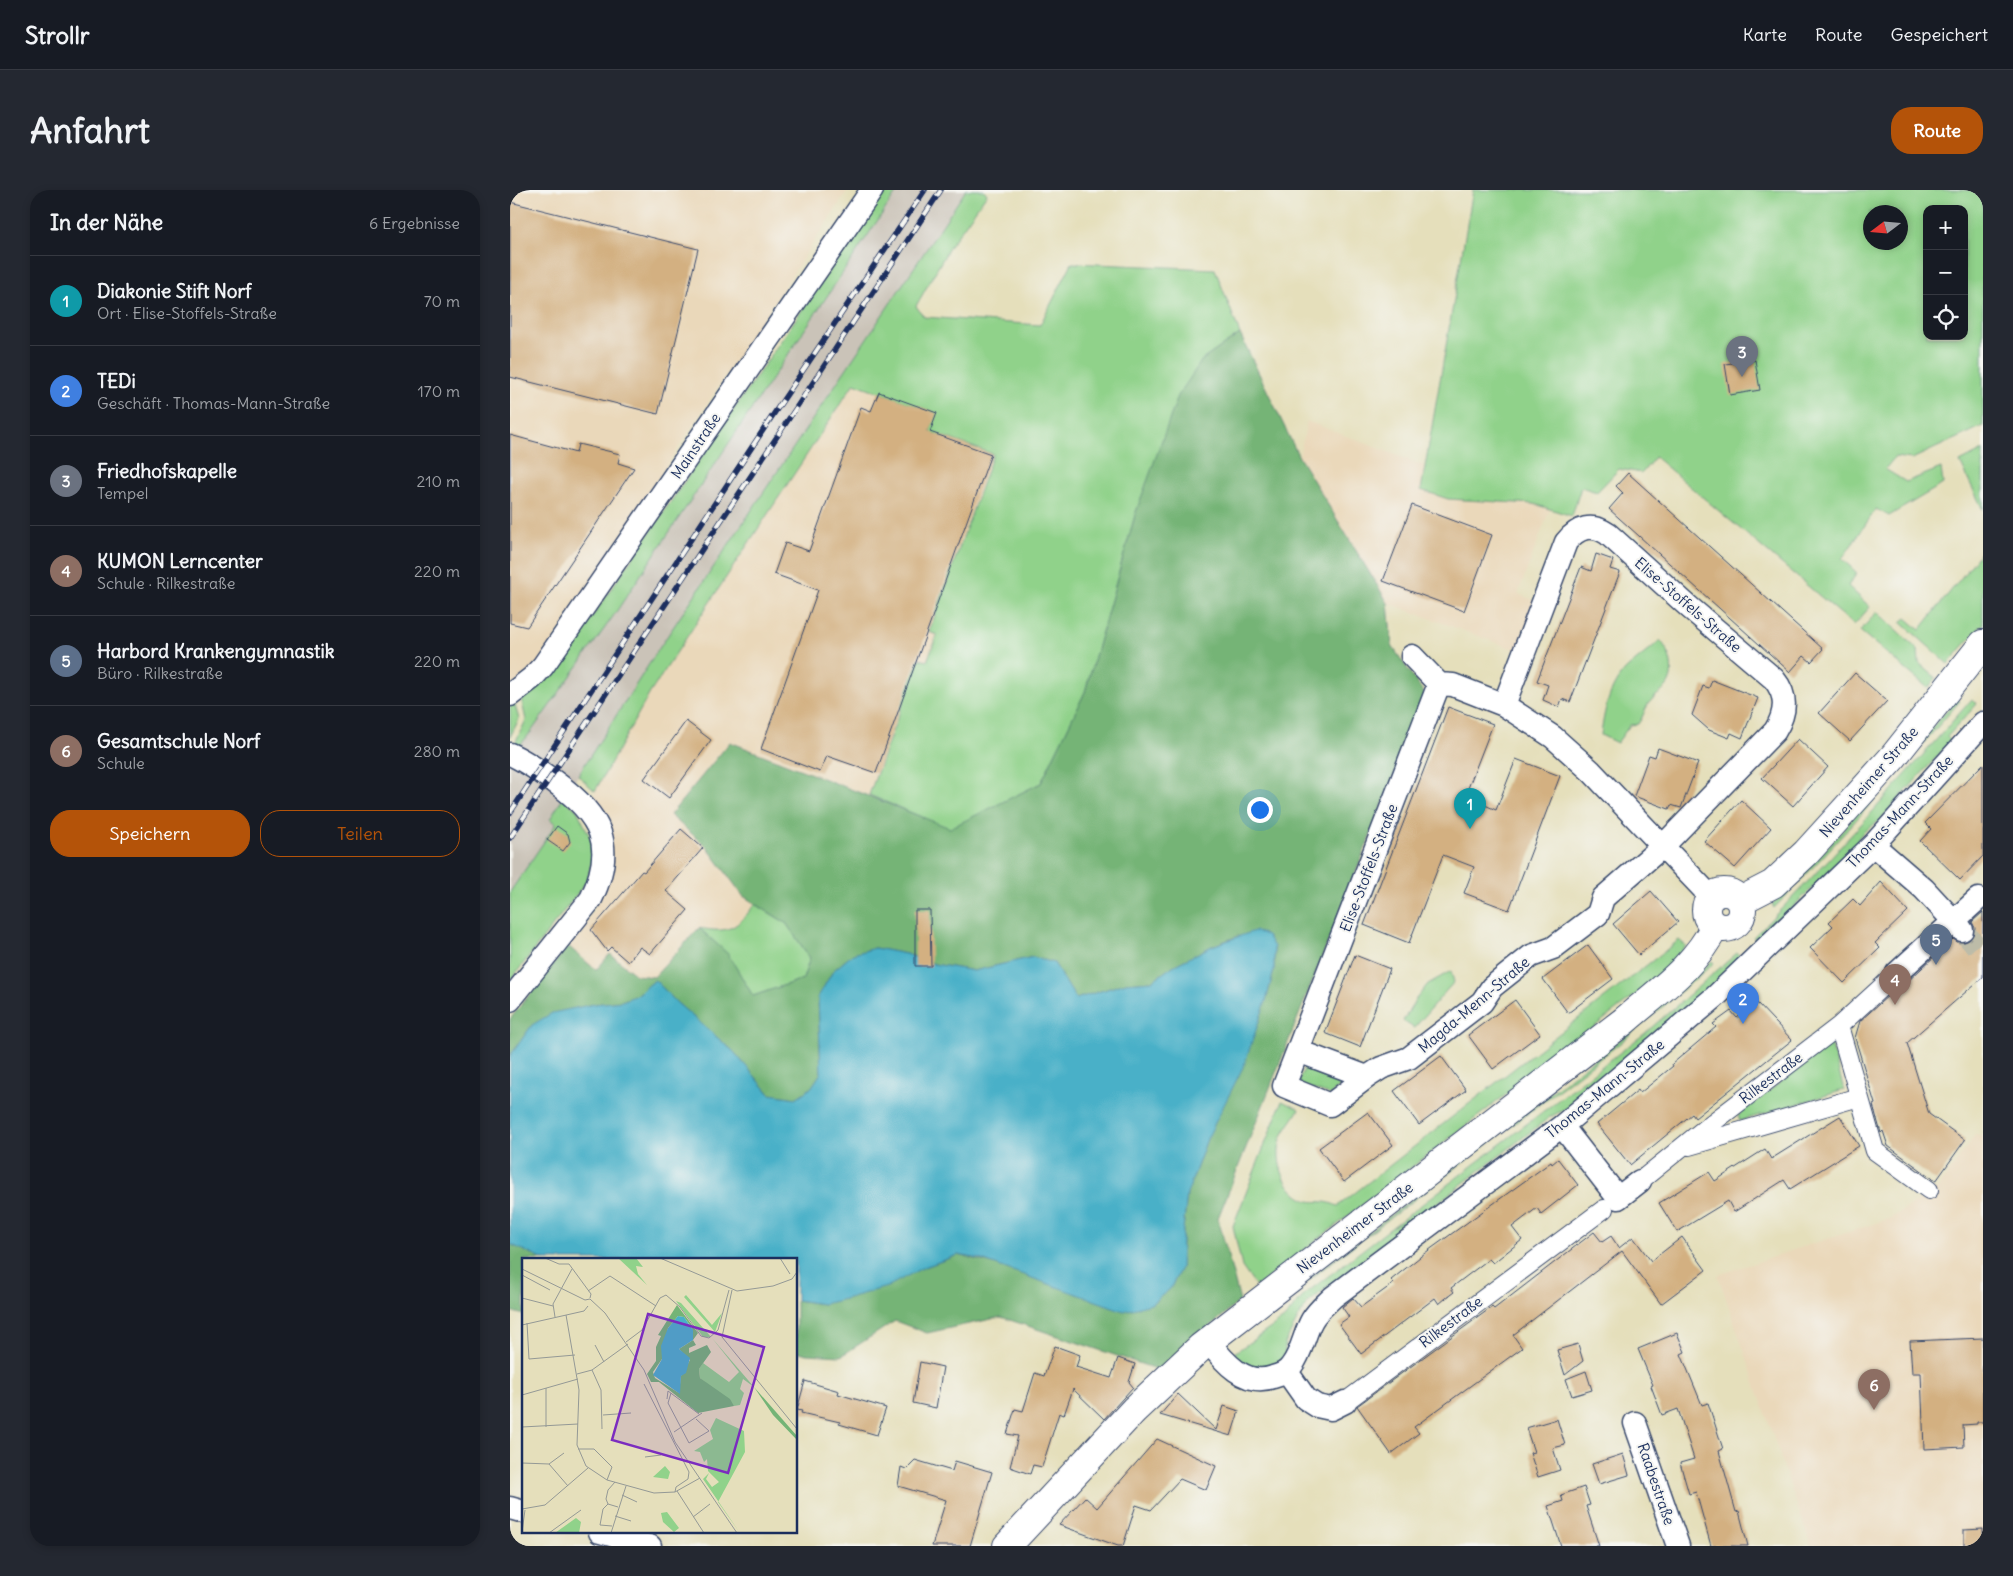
<!DOCTYPE html>
<html lang="de">
<head>
<meta charset="utf-8">
<style>
  body { margin:0; font-family:Delius,sans-serif; background:#242831; color:#f1f3f6 }
  .controls { position:absolute; right:15px; top:15px; display:grid; overflow:hidden; border-radius:10px; box-shadow:0 2px 8px #0003 }
  .controls button { width:45px; height:45px; display:grid; place-items:center; padding:0; border:0; border-bottom:1px solid #363941; background:#171b24; color:#f1f3f6; font:25px sans-serif }
  .compass { position:absolute; left:1353px; top:15px; width:45px; height:45px; border-radius:50%; background:#171b24; box-shadow:0 2px 8px #0003; rotate:254deg }
  .you { position:absolute; left:749px; top:619px; width:18px; height:18px; margin:-12px; border:4px solid #fff; border-radius:50%; background:#1a73e8; box-shadow:0 0 0 8px #1a73e833 }
  .badge { display:grid; place-items:center; width:32px; height:32px; border-radius:50%; background:#b45309; color:#fff; font-size:16px; font-weight:700 }
  .pin { position:absolute; translate:-50% -41px; filter:drop-shadow(0 1px 2px #0008) }
  .pin::after { content:''; position:absolute; top:26px; width:18px; height:15px; background:inherit; clip-path:polygon(0 0,100% 0,50% 100%) }
  .list { margin:0; padding:0; list-style:none }
  h2 { display:flex; justify-content:space-between; align-items:center; height:65px; margin:0; padding:0 20px; font-size:21px }
  h2 small { font-size:16px; font-weight:400; color:#9ea1a6 }
  .list li { display:grid; grid-template-columns:32px 1fr auto; gap:15px; align-items:center; box-sizing:border-box; height:90px; padding:0 20px; border-top:1px solid #363941 }
  .list b { display:block; font-size:19px; white-space:nowrap }
  .list p { margin:0; font-size:16px; white-space:nowrap; color:#9ea1a6 }
  .list em { font-size:16px; font-style:normal; color:#9ea1a6 }
  .actions { display:flex; gap:10px; padding:15px 20px }
  .actions a { flex:1; padding:11px 0; border:1px solid #b45309; border-radius:20px; text-align:center; font-size:18px; color:#b45309 }
  .actions .main { background:#b45309; color:#fff }
  .icon { flex:none; width:28px; height:28px; fill:none; stroke:currentColor; stroke-width:2; stroke-linecap:round; stroke-linejoin:round }
  .map { position:relative; flex:none; width:1473px; height:1356px; overflow:hidden; border-radius:20px }
  header { display:flex; align-items:center; gap:30px; box-sizing:border-box; height:70px; padding:0 25px; background:#171b24; border-bottom:1px solid #363941 }
  header strong { font-size:24px }
  nav { display:flex; gap:28px; margin-inline-start:auto; font-size:18px }
  .intro { display:flex; align-items:center; justify-content:space-between; box-sizing:border-box; height:120px; padding:0 30px }
  h1 { margin:0; font-size:35px }
  .button { padding:12px 22px; border-radius:20px; background:#b45309; color:#fff; font-size:18px; font-weight:700 }
  main { display:flex; gap:30px; padding:0 30px }
  aside { flex:1; background:#171b24; border-radius:20px; box-shadow:0 2px 8px #0003 }
  .map>svg:first-child { display:block }
  .built { fill:#ead8ba }
  .industrial { fill:#cac3b8 }
  .green { fill:#90d28a; stroke:#568074; fill-rule:evenodd }
  .forest { fill:#74b476; stroke:#48726a }
  .water { fill:#49b0c8; stroke:#327093 }
  .building { fill:#d3b081 }
  .lines { fill:none; stroke-linecap:round; stroke-linejoin:round }
  .minor-tunnel { stroke:#bdbca8; stroke-width:22; stroke-dasharray:22 11; stroke-linecap:butt }
  .pedestrian-casing { stroke:#39496c; stroke-width:20 }
  .minor-casing { stroke:#39496c; stroke-width:25 }
  .secondary-casing { stroke:#39496c; stroke-width:30 }
  .pedestrian { stroke:#fff; stroke-width:18 }
  .minor { stroke:#fff; stroke-width:22 }
  .secondary { stroke:#fff; stroke-width:28 }
  .rail-casing { stroke:#1b2f5e; stroke-width:5.5 }
  .rail { stroke:#f6f6f2; stroke-width:4; stroke-dasharray:11; stroke-linecap:butt }
  .labels { text-anchor:middle; stroke-width:4; stroke-linejoin:round; paint-order:stroke }
  .street-label { font-size:15px; fill:#1b2f5e; stroke:#f6f6f2 }
  .inset-road { fill:none; stroke:#949996; stroke-width:1 }
  .view { fill:#7b2cbf; fill-opacity:0.15; stroke:#7b2cbf; stroke-width:2.5 }
  .inset-edge { fill:none; stroke:#1b2f5e; stroke-width:2.5 }
</style>
</head>
<body>
<header>
<strong>Strollr</strong>
<nav><a>Karte</a><a>Route</a><a>Gespeichert</a></nav>
</header>
<div class="intro"><h1>Anfahrt</h1><a class="button">Route</a></div>
<main>
<aside>
<h2>In der Nähe<small>6 Ergebnisse</small></h2>
<ul class="list">
<li><span class="badge" style="background:#0f9aa8">1</span><div><b>Diakonie Stift Norf</b><p>Ort · Elise-Stoffels-Straße</p></div><em>70 m</em></li>
<li><span class="badge" style="background:#3f7fe0">2</span><div><b>TEDi</b><p>Geschäft · Thomas-Mann-Straße</p></div><em>170 m</em></li>
<li><span class="badge" style="background:#6b7280">3</span><div><b>Friedhofskapelle</b><p>Tempel</p></div><em>210 m</em></li>
<li><span class="badge" style="background:#8d6e63">4</span><div><b>KUMON Lerncenter</b><p>Schule · Rilkestraße</p></div><em>220 m</em></li>
<li><span class="badge" style="background:#5c6f8a">5</span><div><b>Harbord Krankengymnastik</b><p>Büro · Rilkestraße</p></div><em>220 m</em></li>
<li><span class="badge" style="background:#8d6e63">6</span><div><b>Gesamtschule Norf</b><p>Schule</p></div><em>280 m</em></li>
</ul>
<div class="actions"><a class="main">Speichern</a><a>Teilen</a></div>
</aside>
<div class="map">
<svg width="1473" height="1356" viewBox="0 0 1473 1356">
  <rect width="100%" height="100%" fill="#f6f6f2"/>
  <filter id="ink" filterUnits="userSpaceOnUse"><feTurbulence type="fractalNoise" baseFrequency=".02" numOctaves="2"/><feDisplacementMap in="SourceGraphic" scale="10" xChannelSelector="R" yChannelSelector="G"/><feConvolveMatrix kernelMatrix="1 2 1 2 8 2 1 2 1" color-interpolation-filters="sRGB"/></filter>
  <filter id="wash" filterUnits="userSpaceOnUse"><feTurbulence type="fractalNoise" baseFrequency=".0096" numOctaves="4" result="noise"/><feDisplacementMap in="SourceGraphic" scale="20" xChannelSelector="R" yChannelSelector="G"/><feGaussianBlur stdDeviation="1.12" result="paint"/><feColorMatrix in="noise" values="0 0 0 0 0 0 0 0 0 0 0 0 0 0 0 0 0 1.4 0 .05"/><feComposite in="paint" operator="in"/></filter>
  <g filter="url(#wash)">
    <rect width="100%" height="100%" fill="#e5dfbb"/>
    <path class="built" d="M0,0H338L159,272L4,512L0,525Z
      M344,193L427,223L420,242L483,264L419,441L427,445L417,472L408,469L359,605L220,552L160,625L197,657L233,706L245,714L231,732L220,739L207,741L189,738L144,787L126,785L100,764L86,781L58,756L84,720L99,644L93,622L84,607L85,601L140,503Z
      M797,231L915,276L911,300L938,309L1024,314L1040,319L1008,404L1028,412L1009,461L878,413L789,267Z
      M1465,945H1473V1356H1301L1208,1085L1381,1028L1428,998Z"/>
    <path class="industrial" d="M388,0H456L152,454L40,629L46,634L0,702V567L102,428Z"/>
    <path class="green" d="M374,0H388L102,428L21,542L7,559L3,557L16,530L11,508C36,489 55,465 73,440Z
      M456,0H474L477,4L440,56L406,116L414,127L530,135L562,73L705,79L730,144L692,170L626,322L575,502L531,593L440,639L359,605L409,469L417,471L427,445L419,442L483,264L420,242L426,223L344,193L140,503L85,601L68,585L152,454Z
      M963,0H1473V236L1402,269L1385,267L1375,279L1396,292L1431,278L1433,294L1379,326L1366,319L1332,369L1347,383L1338,396L1360,417L1344,435L1145,267L1132,283L1109,279L1087,302L1071,297L1062,326L1024,314L938,309L911,300ZM1417,19H1454V146H1417ZM1360,22H1390V52H1360Z
      M1473,260V320L1450,272Z
      M1473,360V434L1438,474L1391,432L1396,428L1410,440Z
      M1367,422L1408,460L1409,473L1426,488L1418,498L1350,441Z
      M1150,450C1160,461 1167,484 1156,497C1151,503 1143,507 1139,513C1134,520 1133,528 1128,534L1120,535L1107,553L1091,545C1094,521 1099,497 1116,479C1127,469 1139,461 1150,450Z
      M1447,509L1450,511C1389,581 1329,652 1264,718L1262,714L1306,670Z
      M1462,509L1467,514L1437,547L1441,551L1370,630C1355,642 1349,641 1344,661L1335,666L1248,751L1243,747C1321,671 1391,590 1462,509Z
      M4,512L9,529L0,547V514Z
      M53,608L67,620L81,649L83,666L77,691L0,791V702L46,634L40,629Z
      M245,714L276,733L300,768L293,789L243,806L218,765L189,738C220,744 227,738 245,714Z
      M1169,750L1176,756L1153,784L746,1097L732,1077L723,1036L772,911L789,919C784,929 775,938 771,949C764,972 775,1002 798,1011C803,1012 808,1011 813,1012C818,1012 823,1014 828,1016Z
      M1227,763L1231,767L1199,799L1057,918L1040,927L821,1094L798,1113L791,1123L775,1153V1164L767,1177C747,1181 737,1181 724,1163L774,1129L795,1104L1134,844Z
      M1202,771L1204,773L1109,854L801,1088L766,1124L764,1121L795,1091L1116,845Z
      M941,781L944,792C930,807 918,823 904,838L893,831L906,809L918,794Z
      M1321,853L1334,900L1230,931L1228,925Z
      M796,875L834,890L835,892L820,905L790,895L789,890Z"/>
    <path class="forest" d="M730,144L789,267L878,413L882,456L916,506L708,1028L730,1111L649,1180L491,1127L417,1143L385,1131L331,1166L297,1164L286,1161V1110L313,1114L448,1065L641,1114L660,1099L671,1078L672,1048L677,1004L697,949L756,811L764,780V757L728,746L702,756L663,776L642,791L616,793L566,809L544,773L523,767L464,781L424,774L396,764L365,758L343,764L323,781L308,807L311,883L301,899L286,908L260,904L223,861L167,813L145,790L127,805L112,811L84,814L22,835L0,866V829L58,756L86,780L100,764L126,785L144,787L189,738L218,764L243,806L293,789L300,768L276,733L233,706L197,657L160,625L220,552L440,638L531,593L575,502L626,322L668,206L692,170Z
      M0,1054L34,1070H14V1125L0,1121Z"/>
    <path class="water" d="M744,741L757,745L764,757V780L756,811L734,875L697,949L677,1004L672,1048L671,1078L660,1099L641,1114L614,1121L469,1069L448,1065L412,1078L377,1097L338,1108L313,1114L286,1110V1070H34L0,1054V866L22,835L42,823L84,814L112,811L127,805L145,790L167,813L223,861L260,904L286,908L301,898L311,883L308,807L323,781L343,764L365,758L396,764L424,774L464,781L523,767L544,773L566,809L616,793L642,791L663,776L702,756Z"/>
    <g id="blocks">
      <path class="building" d="M0,12L188,59L148,224L0,187Z
        M1245,170L1250,200L1220,205L1215,174Z
        M369,202L427,223L420,242L481,264L366,583L317,566L310,582L251,559L308,400L264,384L275,353L299,361L351,217L361,221Z
        M0,245L66,263L68,254L110,264L108,273L124,278L17,437L0,433Z
        M1118,283L1313,459L1301,472L1294,466L1280,482L1099,319L1113,303L1106,296Z
        M902,315L982,345L954,421L873,391Z
        M1086,364L1103,370L1100,379L1110,382L1060,512L1052,509L1049,517L1033,510L1038,495L1027,491L1071,377L1081,381Z
        M1345,483L1377,511L1340,551L1309,523Z
        M1202,490L1248,508L1232,548L1221,543L1219,548L1199,540L1182,525L1193,496L1199,498Z
        M938,517L983,534L955,606L986,620L1006,569L1050,586L999,720L954,703L964,677L933,665L899,753L854,735Z
        M176,531L201,550L159,608L134,589Z
        M1288,549L1318,577L1283,616L1252,588Z
        M1148,558L1188,573L1171,618L1161,615L1159,619L1124,606L1139,565L1145,567Z
        M1473,574V666L1450,690L1410,651L1421,639L1415,633Z
        M1231,610L1261,638L1225,678L1194,651Z
        M47,636L58,644L60,652L53,661L37,650Z
        M171,639L193,658L156,701L178,720L140,764L130,757L118,772L101,757L97,761L81,740L132,681L134,682Z
        M1371,692L1398,721L1365,753L1370,758L1334,793L1300,758L1323,736L1319,732L1343,709L1350,716Z
        M1141,701L1168,732L1129,765L1103,734Z
        M405,720H420L421,776H405Z
        M1473,722V787L1397,853L1419,924L1455,950L1426,991L1378,956L1373,941L1371,943L1363,915L1365,914L1345,848L1350,831L1389,796L1396,793L1443,749L1449,753H1454L1461,749L1465,743V738L1462,732Z
        M1078,755L1103,789L1058,823L1033,789Z
        M845,765L880,779L850,857L815,843Z
        M1005,810L1030,844L983,879L958,845Z
        M1247,813L1282,850L1185,928L1182,924L1120,975L1087,934L1128,900L1130,903L1163,876L1162,874L1206,837L1203,834L1221,821L1227,828Z
        M931,866L956,900L909,935L884,901Z
        M858,922L883,955L834,992L809,958Z
        M1330,926L1349,956L1280,999L1274,990L1224,1022L1218,1011L1167,1042L1149,1013L1199,982L1205,991L1255,959L1261,969Z
        M1048,969L1068,995L1031,1024L1027,1018L1002,1037L1012,1050L983,1073L979,1069L941,1098L944,1102L936,1108L929,1114L925,1108L851,1164L829,1134L839,1127L832,1117L843,1108L851,1117L884,1093L881,1090L915,1063L1041,972L1042,974Z
        M1084,1042L1092,1052L1101,1046L1109,1058L1123,1047L1141,1071L1172,1047L1196,1080L1151,1114L1112,1061L1003,1145L1012,1158L904,1237L909,1243L881,1264L847,1216L982,1117L984,1119Z
        M1167,1143L1175,1162L1171,1164L1192,1215L1198,1213L1213,1259L1209,1261L1226,1322L1229,1321L1238,1356H1201L1186,1302L1179,1304L1170,1273L1184,1269L1168,1219L1152,1225L1141,1196L1143,1195L1128,1159Z
        M1473,1148V1232H1467V1234L1453,1235L1454,1257L1414,1259L1411,1183H1402L1400,1151Z
        M1068,1154L1073,1171L1055,1185L1047,1160Z
        M545,1156L570,1165L566,1177L601,1188L608,1168L625,1174L619,1192L623,1197L594,1229L563,1199L554,1225L549,1223L532,1277L523,1275L520,1284L500,1277L508,1246L497,1244L505,1219L513,1221L525,1183L534,1186Z
        M410,1172L433,1177L426,1218L403,1213Z
        M1076,1181L1082,1200L1062,1206L1056,1189Z
        M295,1191L329,1201L328,1204L376,1218L367,1245L329,1234L330,1232L291,1223L292,1221L287,1220Z
        M668,1204L706,1240L714,1216L729,1221L721,1246L650,1225Z
        M1047,1229L1055,1255L1043,1258L1050,1280L1028,1287L1020,1263L1024,1262L1016,1238Z
        M647,1249L706,1276L696,1300L670,1289L641,1320L626,1315L613,1356H608L549,1335L575,1307L587,1318Z
        M1113,1264L1119,1285L1089,1294L1082,1274Z
        M405,1270L442,1281L445,1271L482,1282L460,1356H422L436,1310L388,1296L391,1277L396,1279Z
        M1074,1297L1080,1315L1076,1316L1089,1356H1051L1038,1316L1053,1311L1051,1305Z
        M1473,1339V1356H1454V1340Z"/>
    </g>
  </g>
  <g filter="url(#ink)">
    <use href="#blocks" fill-opacity="0" stroke="#39496c" stroke-width="1"/>
    <g class="lines">
      <path class="minor-tunnel" d="M1452,740L1473,764"/>
      <g class="pedestrian-casing">
        <path id="pedestrian" d="M1329,836L1365,961L1419,1000
          M1179,956L1349,907
          M1130,991L1193,940L1329,836L1387,783
          M835,1212L1094,1019"/>
      </g>
      <g class="minor-casing">
        <path id="minor" d="M902,466L929,494L943,495L994,515L1043,547L1081,581L1201,707
          M0,505L22,488L33,476L362,0
          M0,564C16,571 31,582 45,592C91,625 107,655 81,709L0,810
          M1363,655L1414,699L1452,740
          M1387,783L1468,709
          M788,861L857,887L871,878L899,868L972,812L982,797L1021,766L1043,758L1088,724L1093,708L1153,656L1265,541C1276,523 1278,506 1264,489L1179,417L1098,344C1082,333 1068,337 1056,352L994,515
          M857,887L820,915L774,896L929,494
          M1052,936L1108,1008L1130,991
          M698,1151C714,1172 735,1197 763,1187C771,1185 778,1182 782,1175C792,1162 794,1144 802,1130C807,1121 816,1114 823,1107L1052,936L1205,807L1363,655L1473,533
          M777,1182L796,1209L807,1216L821,1219L835,1212
          M1125,1233L1168,1356
          M0,1318L14,1322
          M90,1342L140,1356"/>
      </g>
      <g class="secondary-casing">
        <path id="secondary" d="M1196 720a18 18 0 1 1 36 0a18 18 0 1 1-36 0Z
          M1230,711L1263,694L1296,663L1384,566L1473,454
          M497,1356L624,1220L691,1157L1114,831C1147,802 1185,777 1205,736"/>
      </g>
      <use href="#pedestrian" class="pedestrian"/>
      <use href="#minor" class="minor"/>
      <use href="#secondary" class="secondary"/>
      <g class="rail-casing">
        <path id="rail" d="M0,623L273,210L415,0
          M0,648L431,0"/>
      </g>
      <use href="#rail" class="rail"/>
    </g>
  </g>
  <g class="labels">
    <g class="street-label">
      <text transform="translate(186 256) rotate(-56)" y="5">Mainstraße</text>
      <text transform="translate(1178 415) rotate(41)" y="5">Elise-Stoffels-Straße</text>
      <text transform="translate(1359 592) rotate(-49)" y="5">Nievenheimer Straße</text>
      <text transform="translate(1390 622) rotate(-47)" y="5">Thomas-Mann-Straße</text>
      <text transform="translate(859 678) rotate(-69)" y="5">Elise-Stoffels-Straße</text>
      <text transform="translate(964 815) rotate(-40)" y="5">Magda-Menn-Straße</text>
      <text transform="translate(1261 888) rotate(-37)" y="5">Rilkestraße</text>
      <text transform="translate(1095 899) rotate(-39)" y="5">Thomas-Mann-Straße</text>
      <text transform="translate(845 1038) rotate(-37)" y="5">Nievenheimer Straße</text>
      <text transform="translate(941 1132) rotate(-37)" y="5">Rilkestraße</text>
      <text transform="translate(1146 1294) rotate(71)" y="5">Raabestraße</text>
    </g>
  </g>
  <g transform="translate(12 1068)">
    <rect width="275" height="275" fill="#e5dfbb"/>
    <path d="M96,0H114L121,9L114,8L116,16L125,27ZM164,37L190,67L200,55L193,74L162,39ZM154,43L159,45L189,79H181ZM190,80L232,129L221,121L218,131L222,135L218,147L212,148L178,120L177,111L181,105L207,124L217,114ZM194,160L222,173L223,194L196,244L218,275L181,221L187,215L184,221L190,229L197,224L186,213L185,201L182,204L178,194L172,193L191,181L188,172ZM143,208L148,214L146,221L131,219ZM145,254L157,270L152,274L141,264L139,255ZM54,260L59,264L57,275H33Z" fill="#90d28a"/>
    <path d="M155,47L176,75L171,82L174,87L167,90V95L185,87L189,94L177,111L178,120L208,141L212,148L176,155L137,124H129L125,116L134,103V89L139,78L136,77ZM156,58L162,59L170,70L171,82L157,91L168,102L159,118L157,135L133,120L131,114L140,101L146,70ZM232,129L275,178V182L251,157Z" fill="#74b476" fill-rule="evenodd"/>
    <path d="M156,58L162,59L171,72V82L157,91L168,100L164,115L159,118L158,136L131,117L140,101L139,88L146,70Z" fill="#49b0c8"/>
    <path class="inset-road" d="M23,0L37,6H47M138,0L215,33L251,28L270,21L275,14M258,0L268,16M47,6L69,36L68,40M0,11L63,42L68,41L83,55L122,112L153,184L215,275M0,17L28,32M210,32L200,79L275,171M66,33L88,18L134,48M0,40L31,48M44,57L57,132L55,187L64,208L85,222L132,235L153,234L178,220M33,59L31,46L50,11M5,65L7,101L53,97M0,67L62,53L66,48M104,84L120,72L138,40L144,37L158,49L179,78L187,80L196,72L207,32M73,87L82,104M70,112L79,132L80,171M55,116L70,112L106,86M122,126L167,214L166,221L154,229L153,234M24,130V169M149,135L146,145L167,185L187,173L174,161M0,137L56,121M145,141L146,133L177,156M81,157L109,155M0,169L56,166M152,174L180,155M56,191H72L90,209L85,222M123,199L139,197M0,205L27,206L42,195M27,206L46,228M93,224L86,232L84,241L86,246L96,249M155,233L182,275M100,237L115,244M86,246L81,251L78,267L90,268M0,251L23,247L66,210M93,258L109,263M171,259L188,246M0,274L3,252M27,275L59,252M89,275L104,228"/>
    <path class="view" d="M126,56L242,89L206,215L90,182Z"/>
    <rect width="275" height="275" class="inset-edge"/>
  </g>
</svg>
<div class="controls">
<button>+</button>
<button>−</button>
<button><svg class="icon" aria-label="locate" viewBox="0 0 24 24"><circle cx="12" cy="12" r="6"/><path d="M12 2v4M12 18v4M2 12h4M18 12h4"/></svg></button>
</div>
<svg class="compass" viewBox="-18 -18 36 36"><path d="M0-13l5 13h-10z" fill="#e53935"/><path d="M0 13l5-13h-10z" fill="#9ea1a6"/></svg>
<div class="you"></div>
<div class="pin badge" style="left:960px;top:639px;background:#0f9aa8">1</div>
<div class="pin badge" style="left:1233px;top:834px;background:#3f7fe0">2</div>
<div class="pin badge" style="left:1232px;top:187px;background:#6b7280">3</div>
<div class="pin badge" style="left:1385px;top:815px;background:#8d6e63">4</div>
<div class="pin badge" style="left:1426px;top:775px;background:#5c6f8a">5</div>
<div class="pin badge" style="left:1364px;top:1220px;background:#8d6e63">6</div>
</div>
</main>
</body>
</html>
